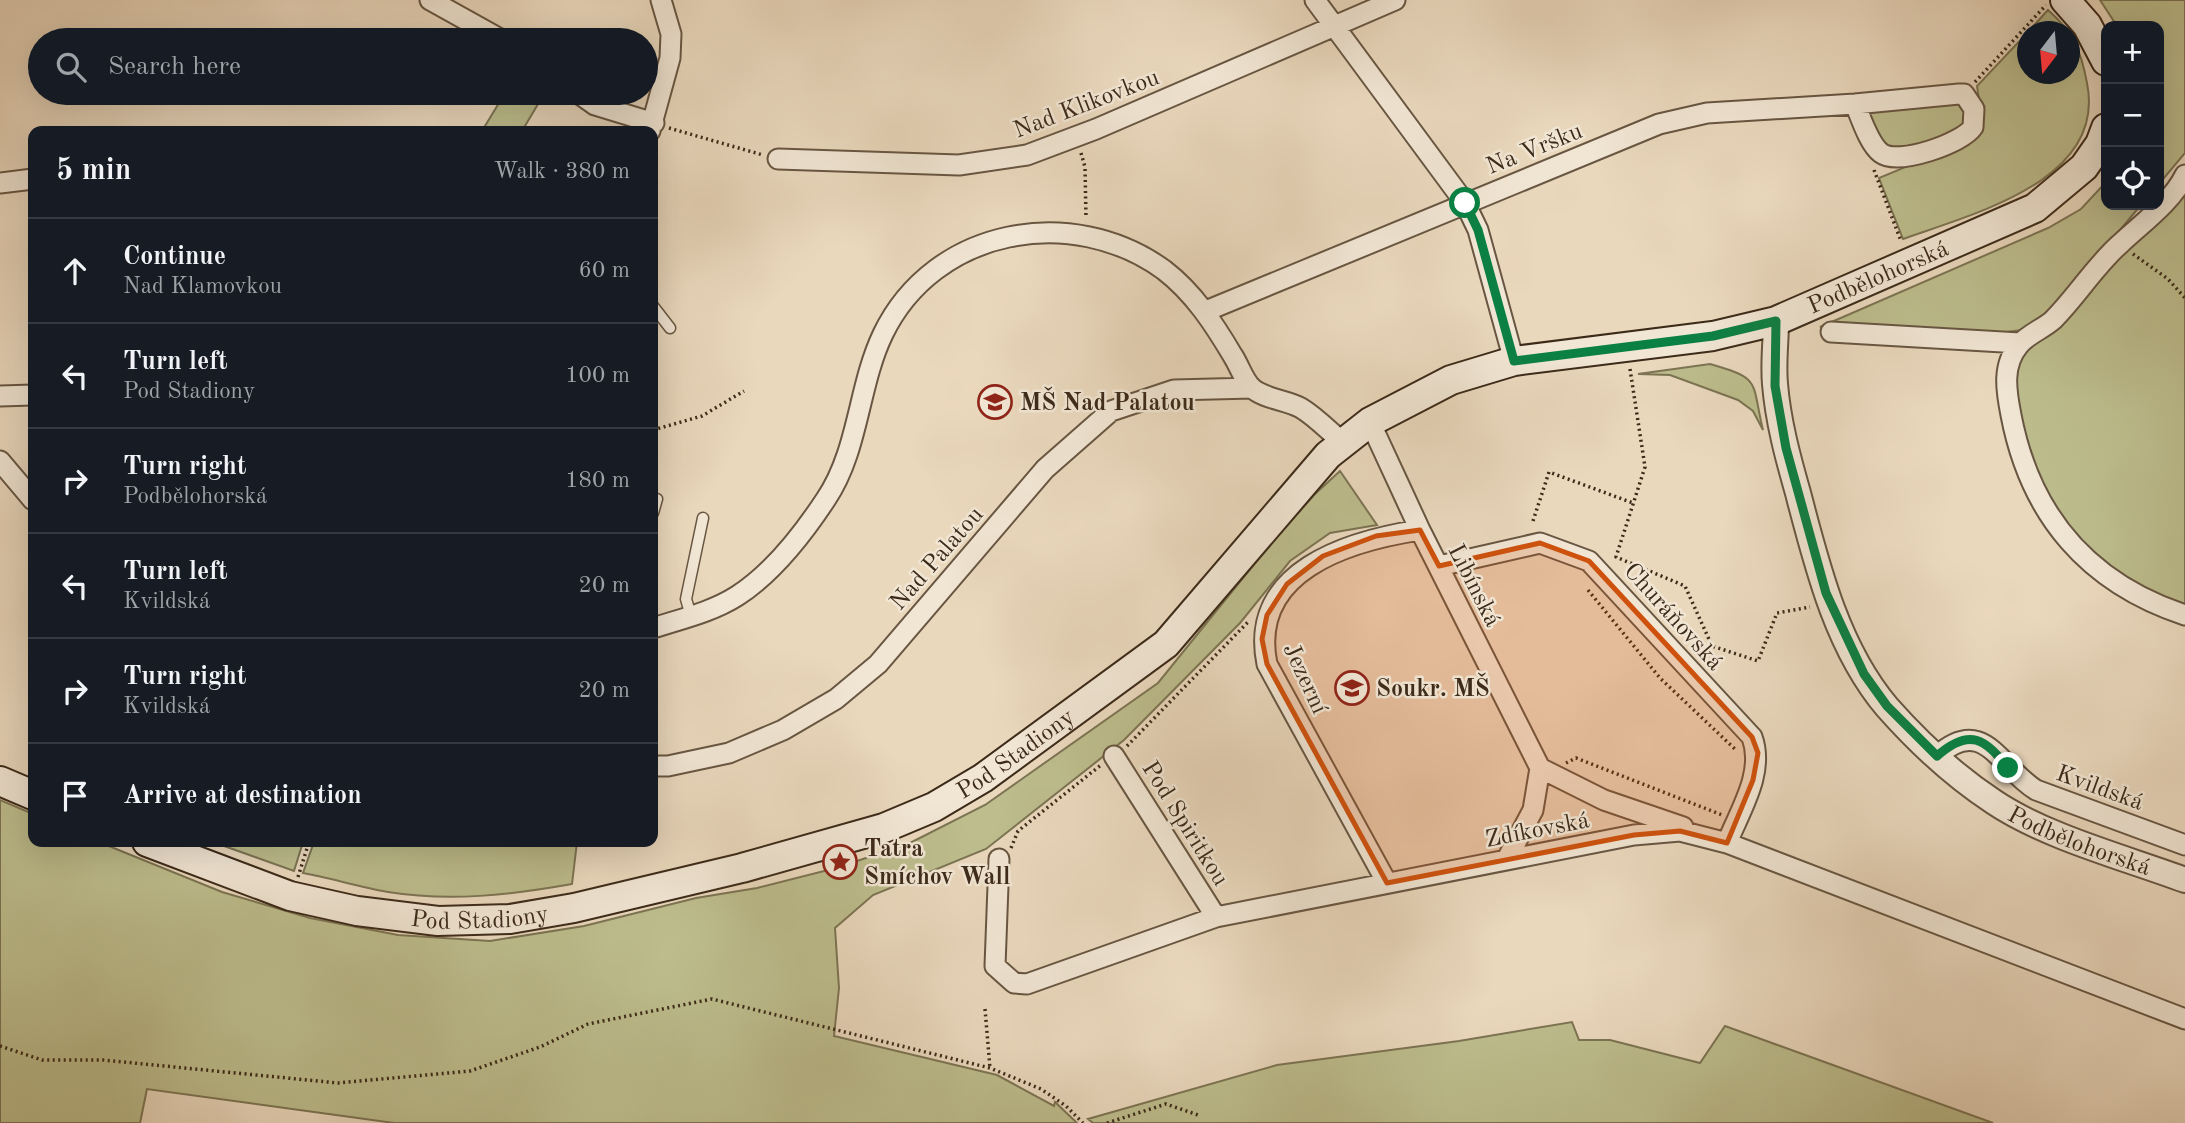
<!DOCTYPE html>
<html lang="en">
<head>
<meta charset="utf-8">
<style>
  body { margin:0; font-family:"Old Standard TT",serif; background:#242831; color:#f1f3f6 }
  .controls { position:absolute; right:21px; top:21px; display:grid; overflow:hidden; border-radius:14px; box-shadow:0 7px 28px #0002 }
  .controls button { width:63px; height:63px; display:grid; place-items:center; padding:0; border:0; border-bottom:2px solid #363941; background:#171b24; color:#f1f3f6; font:35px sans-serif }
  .compass { position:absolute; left:2017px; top:21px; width:63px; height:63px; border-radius:50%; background:#171b24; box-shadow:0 7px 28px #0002; rotate:196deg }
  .stop { position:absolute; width:21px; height:21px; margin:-16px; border:5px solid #0b8043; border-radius:50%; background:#fff }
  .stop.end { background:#0b8043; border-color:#fff; box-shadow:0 2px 7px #0008 }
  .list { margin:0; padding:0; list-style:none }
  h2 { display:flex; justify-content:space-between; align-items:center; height:91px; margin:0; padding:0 28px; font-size:30px }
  h2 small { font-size:23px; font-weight:400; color:#9ea1a6 }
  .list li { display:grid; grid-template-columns:46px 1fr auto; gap:21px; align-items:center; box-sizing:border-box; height:105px; padding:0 28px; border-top:2px solid #363941 }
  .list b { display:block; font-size:26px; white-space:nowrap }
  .list p { margin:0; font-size:23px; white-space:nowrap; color:#9ea1a6 }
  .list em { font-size:23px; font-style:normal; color:#9ea1a6 }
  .icon { flex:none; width:38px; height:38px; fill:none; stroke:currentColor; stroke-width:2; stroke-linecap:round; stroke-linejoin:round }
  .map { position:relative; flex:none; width:2185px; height:1123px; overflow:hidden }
  .search { position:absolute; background:#171b24; box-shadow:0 7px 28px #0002; left:28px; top:28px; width:630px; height:77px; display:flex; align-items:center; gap:18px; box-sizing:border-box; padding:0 24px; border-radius:38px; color:#9ea1a6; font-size:26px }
  .panel { position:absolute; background:#171b24; box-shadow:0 7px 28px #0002; left:28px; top:126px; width:630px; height:721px; border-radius:14px }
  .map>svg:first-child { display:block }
  .green { fill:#bdbd8d; stroke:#7c7453; stroke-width:2 }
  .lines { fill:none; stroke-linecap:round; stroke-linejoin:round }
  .service-casing { stroke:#685642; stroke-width:13 }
  .minor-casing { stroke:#685642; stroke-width:23 }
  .tertiary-casing { stroke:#685642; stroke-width:28 }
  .secondary-casing { stroke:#3c2a19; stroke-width:32 }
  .path { stroke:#3c2a19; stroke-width:3.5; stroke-dasharray:2 3.5; stroke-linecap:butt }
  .service { stroke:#f1e6d4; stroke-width:10 }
  .minor { stroke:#f1e6d4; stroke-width:19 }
  .tertiary { stroke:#f1e6d4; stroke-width:24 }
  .secondary { stroke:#f1e6d4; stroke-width:28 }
  .route { stroke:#0b8043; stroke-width:9 }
  .marked { fill:#ce520e; fill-opacity:0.2; stroke:#ce520e; stroke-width:5; stroke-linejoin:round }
  .labels { text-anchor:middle; stroke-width:5; stroke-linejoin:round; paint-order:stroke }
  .street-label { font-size:24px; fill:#3c2a19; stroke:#f1e6d4 }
  .poi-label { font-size:24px; font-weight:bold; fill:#3c2a19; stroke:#f1e6d4; text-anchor:start }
</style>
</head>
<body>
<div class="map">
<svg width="2185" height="1123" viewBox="0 0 2185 1123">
  <rect width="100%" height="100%" fill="#ead8bd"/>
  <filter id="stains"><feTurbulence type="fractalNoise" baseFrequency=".00286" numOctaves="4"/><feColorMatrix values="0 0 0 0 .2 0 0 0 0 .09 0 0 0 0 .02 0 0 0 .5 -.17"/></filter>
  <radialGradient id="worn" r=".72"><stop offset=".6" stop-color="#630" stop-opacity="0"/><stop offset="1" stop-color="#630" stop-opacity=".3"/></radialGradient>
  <path class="green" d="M2100,0H2185V153L2159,184V26H2117Z
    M2048,10C2073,32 2081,50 2087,83C2107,181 1972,214 1903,239L1879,178L1975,138L1983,127L1977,86L2028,32V74H2070V32H2028Z
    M505,93H533L541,99L522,131H482Z
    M1957,101L1967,107L1968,124L1920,148L1887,151L1870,117L1871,110Z
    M2106,182V205H2141L2045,319L2022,330L1998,333L1820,327L2048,228L2081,209Z
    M2185,194V607C2097,572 2044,520 2023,426C2018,406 2011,383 2017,363C2023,345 2044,340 2057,329C2077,313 2091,287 2108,268C2132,242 2160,219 2185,194Z
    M1710,364C1762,379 1751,380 1763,430L1753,411L1738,400L1670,375L1638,374Z
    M1340,471L1377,525L1330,533L1290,561L1240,623L1124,740L986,849L873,895L835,928L839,988L834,1036L997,1075L1054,1106L1055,1102L1077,1123H394L147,1089L140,1123H0V800L33,814V842H99L222,892L310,918L398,935L490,941L584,926L696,898L757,888L836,868L908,844L985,805L1158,683L1268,547L1314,495Z
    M213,842H303L294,871Z
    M314,842H577L572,884C510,895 450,902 388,892C359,887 331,878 303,873Z
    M1572,1022L1579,1040H1610L1700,1063L1725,1026L1993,1123H1093L1088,1119L1277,1065L1459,1041Z"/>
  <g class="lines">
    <g class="service-casing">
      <path id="service" d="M653,306L670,328
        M653,513L657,499
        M691,616L686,599L703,518"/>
    </g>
    <g class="minor-casing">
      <path id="minor" d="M430,0L502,40
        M1315,0L1465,203L1478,230L1514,361
        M578,93L595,105L654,123
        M650,131L670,58L671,34L661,0
        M778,159L959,165L1027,155L1096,129L1395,0
        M2185,175C2172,202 2141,224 2120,244C2095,266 2077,296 2053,320C2043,329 2028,334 2019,345C2002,365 2006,390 2011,415C2030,515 2088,583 2185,615
        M0,183L33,179
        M1206,311L1659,124L1707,113L1855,104L1959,94H1964L1974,109L1973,127C1963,143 1898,166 1881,153C1869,144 1861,118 1855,104
        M1831,332L2020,343
        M0,396L33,395
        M1370,422L1420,530L1540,768L1604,800L1683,827
        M0,461L33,500
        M1439,566L1540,543L1589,561L1752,737C1765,773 1740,810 1727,843
        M653,628C681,619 712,612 737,596C773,573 803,534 826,499C859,450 858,386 883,334C934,228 1072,203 1164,270C1194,293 1214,324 1233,356C1239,365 1244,381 1252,388C1264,399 1287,400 1301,408C1316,417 1329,431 1342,442
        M1114,756L1216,917
        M1937,756C1984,714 1999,767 2036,790L2185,845
        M653,766H668L729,753L783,730L836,699L878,664L1045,469L1111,411L1174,390L1252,388
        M999,859L995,966L1014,983L1027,984L1216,917L1634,835L1680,831L1727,843L2185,1019
        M1507,859L1533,810L1540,768
        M1387,883L1267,664C1248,571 1348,541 1420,530"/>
    </g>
    <g class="tertiary-casing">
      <g id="tertiary">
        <path id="s1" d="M1776,321C1776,342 1773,363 1775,384C1778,421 1788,458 1798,493C1817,566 1837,648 1887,707C1917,741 1956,777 1994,802C2046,837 2126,858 2185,880"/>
      </g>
    </g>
    <g class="secondary-casing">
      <g id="secondary">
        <path d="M2065,0L2087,25L2106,61"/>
        <path d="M0,781L33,795"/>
        <path id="s2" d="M147,842L290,896L357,911L438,921L510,919L574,908L742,868L884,828L934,807L983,778L1166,644L1328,455L1370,422L1451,380L1514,361L1713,336L1776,321L2035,208L2084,167L2100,144L2106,128"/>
      </g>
    </g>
    <path class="path" d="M1975,82L2046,5
      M669,128L763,155
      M1081,153L1085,167L1086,218
      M1874,170L1901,241
      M2133,254L2168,279L2185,298
      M1630,369L1645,467L1616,557L1685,586L1712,646L1758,661L1777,613L1810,607
      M653,430L702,416L744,391
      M1533,521L1549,472L1633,503
      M1588,590L1660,678L1737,751
      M1127,746L1249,621
      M1566,763L1576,758L1722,815
      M1011,848L1018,831L1101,765
      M298,877L309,842
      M985,1009L990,1068
      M0,1046L42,1060H103L338,1083L470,1071L540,1047L588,1024L712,999L990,1068L1041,1089L1066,1106L1083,1123
      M1107,1123L1166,1104L1201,1116"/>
    <use href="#service" class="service"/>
    <use href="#minor" class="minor"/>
    <use href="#tertiary" class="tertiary"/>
    <use href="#secondary" class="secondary"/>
  </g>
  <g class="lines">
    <path class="route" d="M1465,203L1478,230L1514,361L1713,336L1776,321L1775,386L1786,448L1826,593L1864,674L1887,706L1937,756C1970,727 1985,739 2008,768"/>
  </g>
  <path class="marked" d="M1420,530L1439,566L1540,543L1589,561L1752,737L1758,753L1753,780L1727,843L1680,831L1634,835L1387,883L1267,664L1262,639L1267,615L1287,584L1323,556L1376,536Z"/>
  <defs>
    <g id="school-ring" transform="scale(1.75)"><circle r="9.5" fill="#f1e6d4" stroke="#8f2418" stroke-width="1.5"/><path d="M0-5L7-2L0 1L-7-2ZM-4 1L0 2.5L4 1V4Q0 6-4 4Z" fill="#8f2418"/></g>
    <g id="sight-ring" transform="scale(1.75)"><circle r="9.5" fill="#f1e6d4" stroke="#8f2418" stroke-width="1.5"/><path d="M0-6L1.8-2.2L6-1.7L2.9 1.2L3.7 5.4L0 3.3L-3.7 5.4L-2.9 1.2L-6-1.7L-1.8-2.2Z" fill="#8f2418"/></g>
  </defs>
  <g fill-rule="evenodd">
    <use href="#school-ring" x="995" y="402"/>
    <use href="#school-ring" x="1352" y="688"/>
    <use href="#sight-ring" x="840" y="862"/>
  </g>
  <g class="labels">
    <g class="street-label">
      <text transform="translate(1086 103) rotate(-21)" y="8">Nad Klikovkou</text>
      <text transform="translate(1534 148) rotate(-22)" y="8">Na Vršku</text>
      <text dy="8" stroke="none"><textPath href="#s2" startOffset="1934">Podbělohorská</textPath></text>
      <text transform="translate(936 558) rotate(-49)" y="8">Nad Palatou</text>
      <text transform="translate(1475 585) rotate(63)" y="8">Libínská</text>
      <text transform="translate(1674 616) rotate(48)" y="8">Churáňovská</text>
      <text transform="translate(1306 678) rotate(65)" y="8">Jezerní</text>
      <text dy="8" stroke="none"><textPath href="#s2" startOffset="912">Pod Stadiony</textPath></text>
      <text transform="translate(2100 787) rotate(20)" y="8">Kvildská</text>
      <text transform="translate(1186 823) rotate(58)" y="8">Pod Spiritkou</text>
      <text transform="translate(1537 829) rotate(-11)" y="8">Zdíkovská</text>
      <text dy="8" stroke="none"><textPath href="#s1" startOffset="646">Podbělohorská</textPath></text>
      <text dy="8" stroke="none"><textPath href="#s2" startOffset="345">Pod Stadiony</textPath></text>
    </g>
    <g class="poi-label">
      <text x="1020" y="410">MŠ Nad Palatou</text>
      <text x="1376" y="696">Soukr. MŠ</text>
      <text x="864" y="856">Tatra<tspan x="864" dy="28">Smíchov Wall</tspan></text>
    </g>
  </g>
  <rect width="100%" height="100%" filter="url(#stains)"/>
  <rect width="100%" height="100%" fill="url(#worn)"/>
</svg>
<div class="controls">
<button>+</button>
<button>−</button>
<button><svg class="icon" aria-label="locate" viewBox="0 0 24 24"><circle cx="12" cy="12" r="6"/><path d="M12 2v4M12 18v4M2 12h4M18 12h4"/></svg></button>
</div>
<svg class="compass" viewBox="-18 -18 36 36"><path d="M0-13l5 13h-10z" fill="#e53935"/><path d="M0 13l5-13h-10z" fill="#9ea1a6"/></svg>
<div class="stop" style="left:1465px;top:203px"></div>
<div class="stop end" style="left:2008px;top:768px"></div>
<div class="search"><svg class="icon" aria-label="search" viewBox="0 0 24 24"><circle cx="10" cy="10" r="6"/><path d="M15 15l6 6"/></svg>Search here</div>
<section class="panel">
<h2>5 min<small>Walk · 380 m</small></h2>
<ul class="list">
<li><svg class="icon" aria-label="ahead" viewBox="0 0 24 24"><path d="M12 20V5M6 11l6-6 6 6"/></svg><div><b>Continue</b><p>Nad Klamovkou</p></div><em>60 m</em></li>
<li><svg class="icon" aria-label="left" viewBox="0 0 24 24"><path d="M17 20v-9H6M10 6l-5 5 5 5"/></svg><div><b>Turn left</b><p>Pod Stadiony</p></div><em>100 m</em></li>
<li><svg class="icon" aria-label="right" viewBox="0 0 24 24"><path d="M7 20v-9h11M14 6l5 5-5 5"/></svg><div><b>Turn right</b><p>Podbělohorská</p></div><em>180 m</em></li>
<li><svg class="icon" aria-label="left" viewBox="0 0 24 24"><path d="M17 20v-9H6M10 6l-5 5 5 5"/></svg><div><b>Turn left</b><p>Kvildská</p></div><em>20 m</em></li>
<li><svg class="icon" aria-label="right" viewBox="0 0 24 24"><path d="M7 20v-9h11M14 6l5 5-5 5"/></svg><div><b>Turn right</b><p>Kvildská</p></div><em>20 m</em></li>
<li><svg class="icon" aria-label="arrive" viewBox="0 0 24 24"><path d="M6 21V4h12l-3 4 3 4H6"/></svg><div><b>Arrive at destination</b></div></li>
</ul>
</section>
</div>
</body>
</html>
